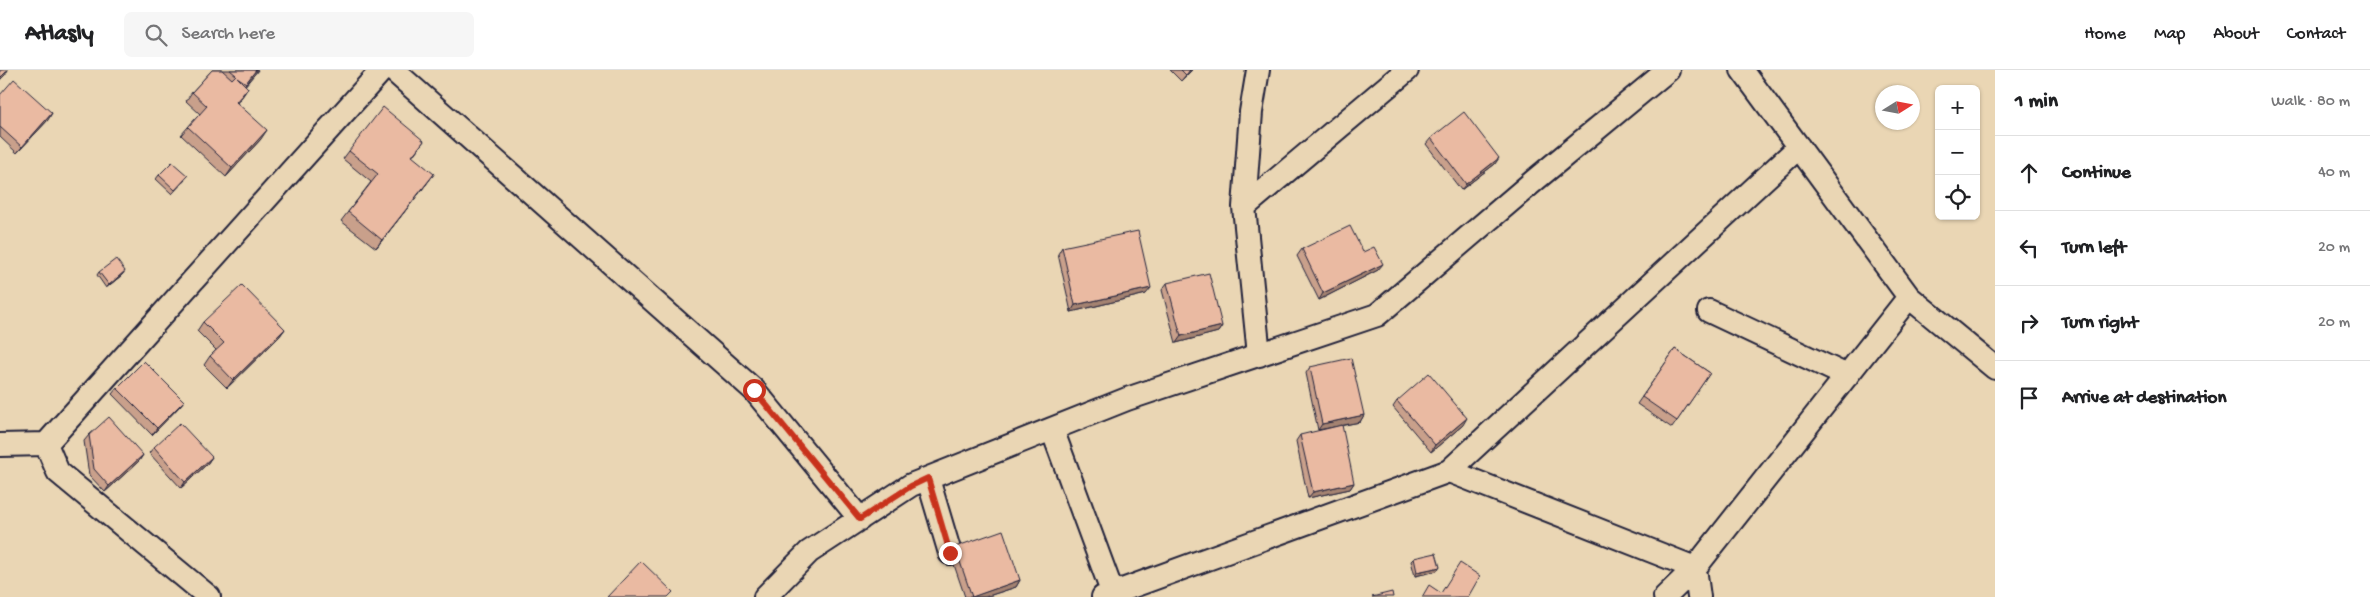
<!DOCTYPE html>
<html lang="en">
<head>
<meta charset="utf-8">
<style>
  body { margin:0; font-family:"Gochi Hand",sans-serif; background:#f6f6f6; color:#202124 }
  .controls { position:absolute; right:15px; top:15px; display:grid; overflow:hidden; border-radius:8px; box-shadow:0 1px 4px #0004 }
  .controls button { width:45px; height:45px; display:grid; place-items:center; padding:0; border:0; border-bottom:1px solid #e0e0e0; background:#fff; color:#202124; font:25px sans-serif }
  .compass { position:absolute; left:1875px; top:15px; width:45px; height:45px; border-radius:50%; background:#fff; box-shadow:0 1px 4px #0004; rotate:79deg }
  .stop { position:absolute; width:15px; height:15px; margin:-11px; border:4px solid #c8321e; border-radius:50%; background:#fff }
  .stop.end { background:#c8321e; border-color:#fff; box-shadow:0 1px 5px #0008 }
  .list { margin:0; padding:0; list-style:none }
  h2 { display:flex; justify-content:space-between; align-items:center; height:65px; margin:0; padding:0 20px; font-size:21px }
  h2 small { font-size:16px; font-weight:400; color:#757577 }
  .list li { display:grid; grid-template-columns:32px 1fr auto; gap:15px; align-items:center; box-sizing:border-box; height:75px; padding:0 20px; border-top:1px solid #e0e0e0 }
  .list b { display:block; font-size:19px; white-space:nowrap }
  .list em { font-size:16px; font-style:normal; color:#757577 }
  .icon { flex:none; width:28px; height:28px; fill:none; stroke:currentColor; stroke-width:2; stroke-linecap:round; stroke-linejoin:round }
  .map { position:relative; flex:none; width:1995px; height:527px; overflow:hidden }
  header { display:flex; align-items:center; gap:30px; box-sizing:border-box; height:70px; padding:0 25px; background:#fff; border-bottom:1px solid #e0e0e0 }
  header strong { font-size:24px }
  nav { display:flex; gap:28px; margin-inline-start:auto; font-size:18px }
  .search { width:350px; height:45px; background:#f6f6f6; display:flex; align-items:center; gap:12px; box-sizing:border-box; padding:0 18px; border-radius:8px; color:#757577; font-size:19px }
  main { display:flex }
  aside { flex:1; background:#fff }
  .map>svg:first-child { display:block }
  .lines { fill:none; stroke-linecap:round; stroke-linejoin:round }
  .street-casing { stroke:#22223b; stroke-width:26 }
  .street { stroke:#ead6b4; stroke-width:22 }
  .wall { fill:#c9a08b; stroke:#22223b }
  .shaded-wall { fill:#a48271; stroke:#22223b }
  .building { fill:#eabaa2; stroke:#22223b }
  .route { stroke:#c8321e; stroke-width:6 }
</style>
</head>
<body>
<header>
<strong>Atlasly</strong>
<div class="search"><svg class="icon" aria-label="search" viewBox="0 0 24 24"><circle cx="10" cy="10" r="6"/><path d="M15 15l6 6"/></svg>Search here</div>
<nav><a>Home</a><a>Map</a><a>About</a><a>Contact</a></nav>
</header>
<main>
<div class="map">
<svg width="1995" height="527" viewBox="0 0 1995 527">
  <rect width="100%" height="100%" fill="#ead6b4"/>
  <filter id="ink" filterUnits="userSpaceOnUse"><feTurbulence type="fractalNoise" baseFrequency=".02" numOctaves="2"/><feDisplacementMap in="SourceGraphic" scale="10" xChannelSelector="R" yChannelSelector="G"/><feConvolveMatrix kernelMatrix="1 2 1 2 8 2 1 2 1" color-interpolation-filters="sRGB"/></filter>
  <g filter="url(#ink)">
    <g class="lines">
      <g class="street-casing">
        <path id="street" d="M393,0L754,320L860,449
          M1258,0L1251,42L1244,137L1259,285
          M1742,0L1909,227L1995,298
          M1244,137L1407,0
          M1709,241L1847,306
          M1052,359L1114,527
          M46,374L58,402L209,527
          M0,375L46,374L382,0
          M1449,401L1695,498L1699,527
          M928,409L950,483
          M765,527L809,482L911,415L1127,329L1377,245L1535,110L1668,0
          M1103,527L1449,401L1799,77
          M1665,527L1695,498L1909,227"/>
      </g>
      <use href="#street" class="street"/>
    </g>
    <path class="wall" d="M212,0H258L245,15L248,18L237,33L261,69L226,107L181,65L188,57L200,44L186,31L192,22Z
      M1170,0H1192L1181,11Z
      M0,25L48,50L17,83L0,67Z
      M1431,68L1495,94L1461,120L1426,74Z
      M424,71L412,87L428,112L376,178L341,151L371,112L343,89L349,81Z
      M159,105L185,110L172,124L156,109Z
      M1062,177L1146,224L1071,242L1058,184Z
      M1302,179L1363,182L1378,200L1319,230L1297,186Z
      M125,201L122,205L106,218L97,205L99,202Z
      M1167,213L1222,256L1218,262L1176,273L1162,220Z
      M203,252L285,259L279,267L227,318L204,295L210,286L216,280L197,261Z
      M1675,279L1710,303L1672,358L1637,334Z
      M1310,297L1364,345L1360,352L1318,360L1306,303Z
      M117,318L184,331L179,337L152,365L112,324Z
      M1397,331L1463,355L1431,382L1393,337Z
      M89,365L143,385L139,391L105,422L89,405L84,371Z
      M1300,365L1354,413L1350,419L1308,428L1296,371Z
      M154,377L212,387L207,394L181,418L149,383Z
      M955,477L1020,510L1016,517L985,527H965L950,483Z
      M1414,488L1440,497L1437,501L1415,506L1411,491Z"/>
    <path class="shaded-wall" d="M8,0L5,5L0,10V8Z
      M256,0H258L240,22L246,13Z
      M1190,0H1192L1181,11L1186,5Z
      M248,18L242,27L230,40L236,32Z
      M52,43L48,50L17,83L22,77Z
      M267,60L261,69L226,107L232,98Z
      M1499,88L1495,94L1461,120L1466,114Z
      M434,104L428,112L376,178L382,170Z
      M1383,194L1378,200L1319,230L1323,223Z
      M125,201L122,205L106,218L109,215Z
      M1151,218L1146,224L1071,242L1075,235Z
      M1222,256L1218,262L1176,273L1181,266Z
      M285,259L279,267L227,318L233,310Z
      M184,331L179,337L152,365L157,358Z
      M1364,345L1360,352L1318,360L1322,354Z
      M1467,348L1463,355L1431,382L1435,375Z
      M143,385L139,391L105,422L109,416Z
      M212,387L207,394L181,418L185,412Z
      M1354,413L1350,419L1308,428L1313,422Z
      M1440,497L1437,501L1415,506L1417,502Z
      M1020,510L1016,517L985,527H971Z"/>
    <path class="building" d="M0,0H8L0,8Z
      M212,0H222L232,9L236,5L230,0H256L246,13L237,7L248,18L236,32L267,60L232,98L188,57L207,36L192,22Z
      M1181,0H1190L1186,5Z
      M14,9L52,43L22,77L0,57V25Z
      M383,37L424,71L412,86L434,104L382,170L348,142L378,104L349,81Z
      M1464,42L1499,88L1466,114L1431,68Z
      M172,92L188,106L175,120L159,105Z
      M1350,156L1363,182L1374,177L1383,194L1323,223L1302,179Z
      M1138,161L1151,218L1075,235L1062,177Z
      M116,189L125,201L109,215L99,202Z
      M1209,203L1222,256L1181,266L1167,213Z
      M242,215L285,259L233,310L210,286L224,273L203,252Z
      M1675,279L1710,303L1677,351L1642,327Z
      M1351,288L1364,345L1322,354L1310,297Z
      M144,291L184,331L157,358L117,318Z
      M1429,303L1467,348L1435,375L1397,331Z
      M109,347L143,385L109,416L94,399L89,365Z
      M180,353L212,387L185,412L154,377Z
      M1342,355L1354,413L1313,422L1300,365Z
      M1003,460L1020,510L972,527L955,477Z
      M1436,483L1440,497L1417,502L1414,488Z
      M641,491L673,522L668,527H607Z
      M1460,493L1480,506L1468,527H1422L1429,515L1441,523Z
      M1392,522L1393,527H1372Z"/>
  </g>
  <g class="lines" filter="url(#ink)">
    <path class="route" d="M754,320L860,449L911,416L928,408L950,483"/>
  </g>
</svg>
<div class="controls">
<button>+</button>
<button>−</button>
<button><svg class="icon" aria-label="locate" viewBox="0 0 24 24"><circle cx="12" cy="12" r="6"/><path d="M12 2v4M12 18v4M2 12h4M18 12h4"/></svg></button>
</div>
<svg class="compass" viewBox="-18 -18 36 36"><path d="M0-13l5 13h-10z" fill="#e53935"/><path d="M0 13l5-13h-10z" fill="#757577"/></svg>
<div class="stop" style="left:754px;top:320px"></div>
<div class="stop end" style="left:950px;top:483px"></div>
</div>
<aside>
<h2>1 min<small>Walk · 80 m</small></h2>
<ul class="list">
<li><svg class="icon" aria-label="ahead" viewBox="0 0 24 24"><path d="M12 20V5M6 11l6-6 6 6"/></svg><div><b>Continue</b></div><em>40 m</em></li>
<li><svg class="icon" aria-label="left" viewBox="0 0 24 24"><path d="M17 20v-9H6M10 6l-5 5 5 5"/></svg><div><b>Turn left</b></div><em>20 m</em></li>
<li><svg class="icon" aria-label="right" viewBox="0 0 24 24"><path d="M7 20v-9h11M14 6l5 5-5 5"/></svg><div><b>Turn right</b></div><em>20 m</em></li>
<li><svg class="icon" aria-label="arrive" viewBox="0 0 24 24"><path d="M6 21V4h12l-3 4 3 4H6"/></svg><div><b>Arrive at destination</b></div></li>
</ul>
</aside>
</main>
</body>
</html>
